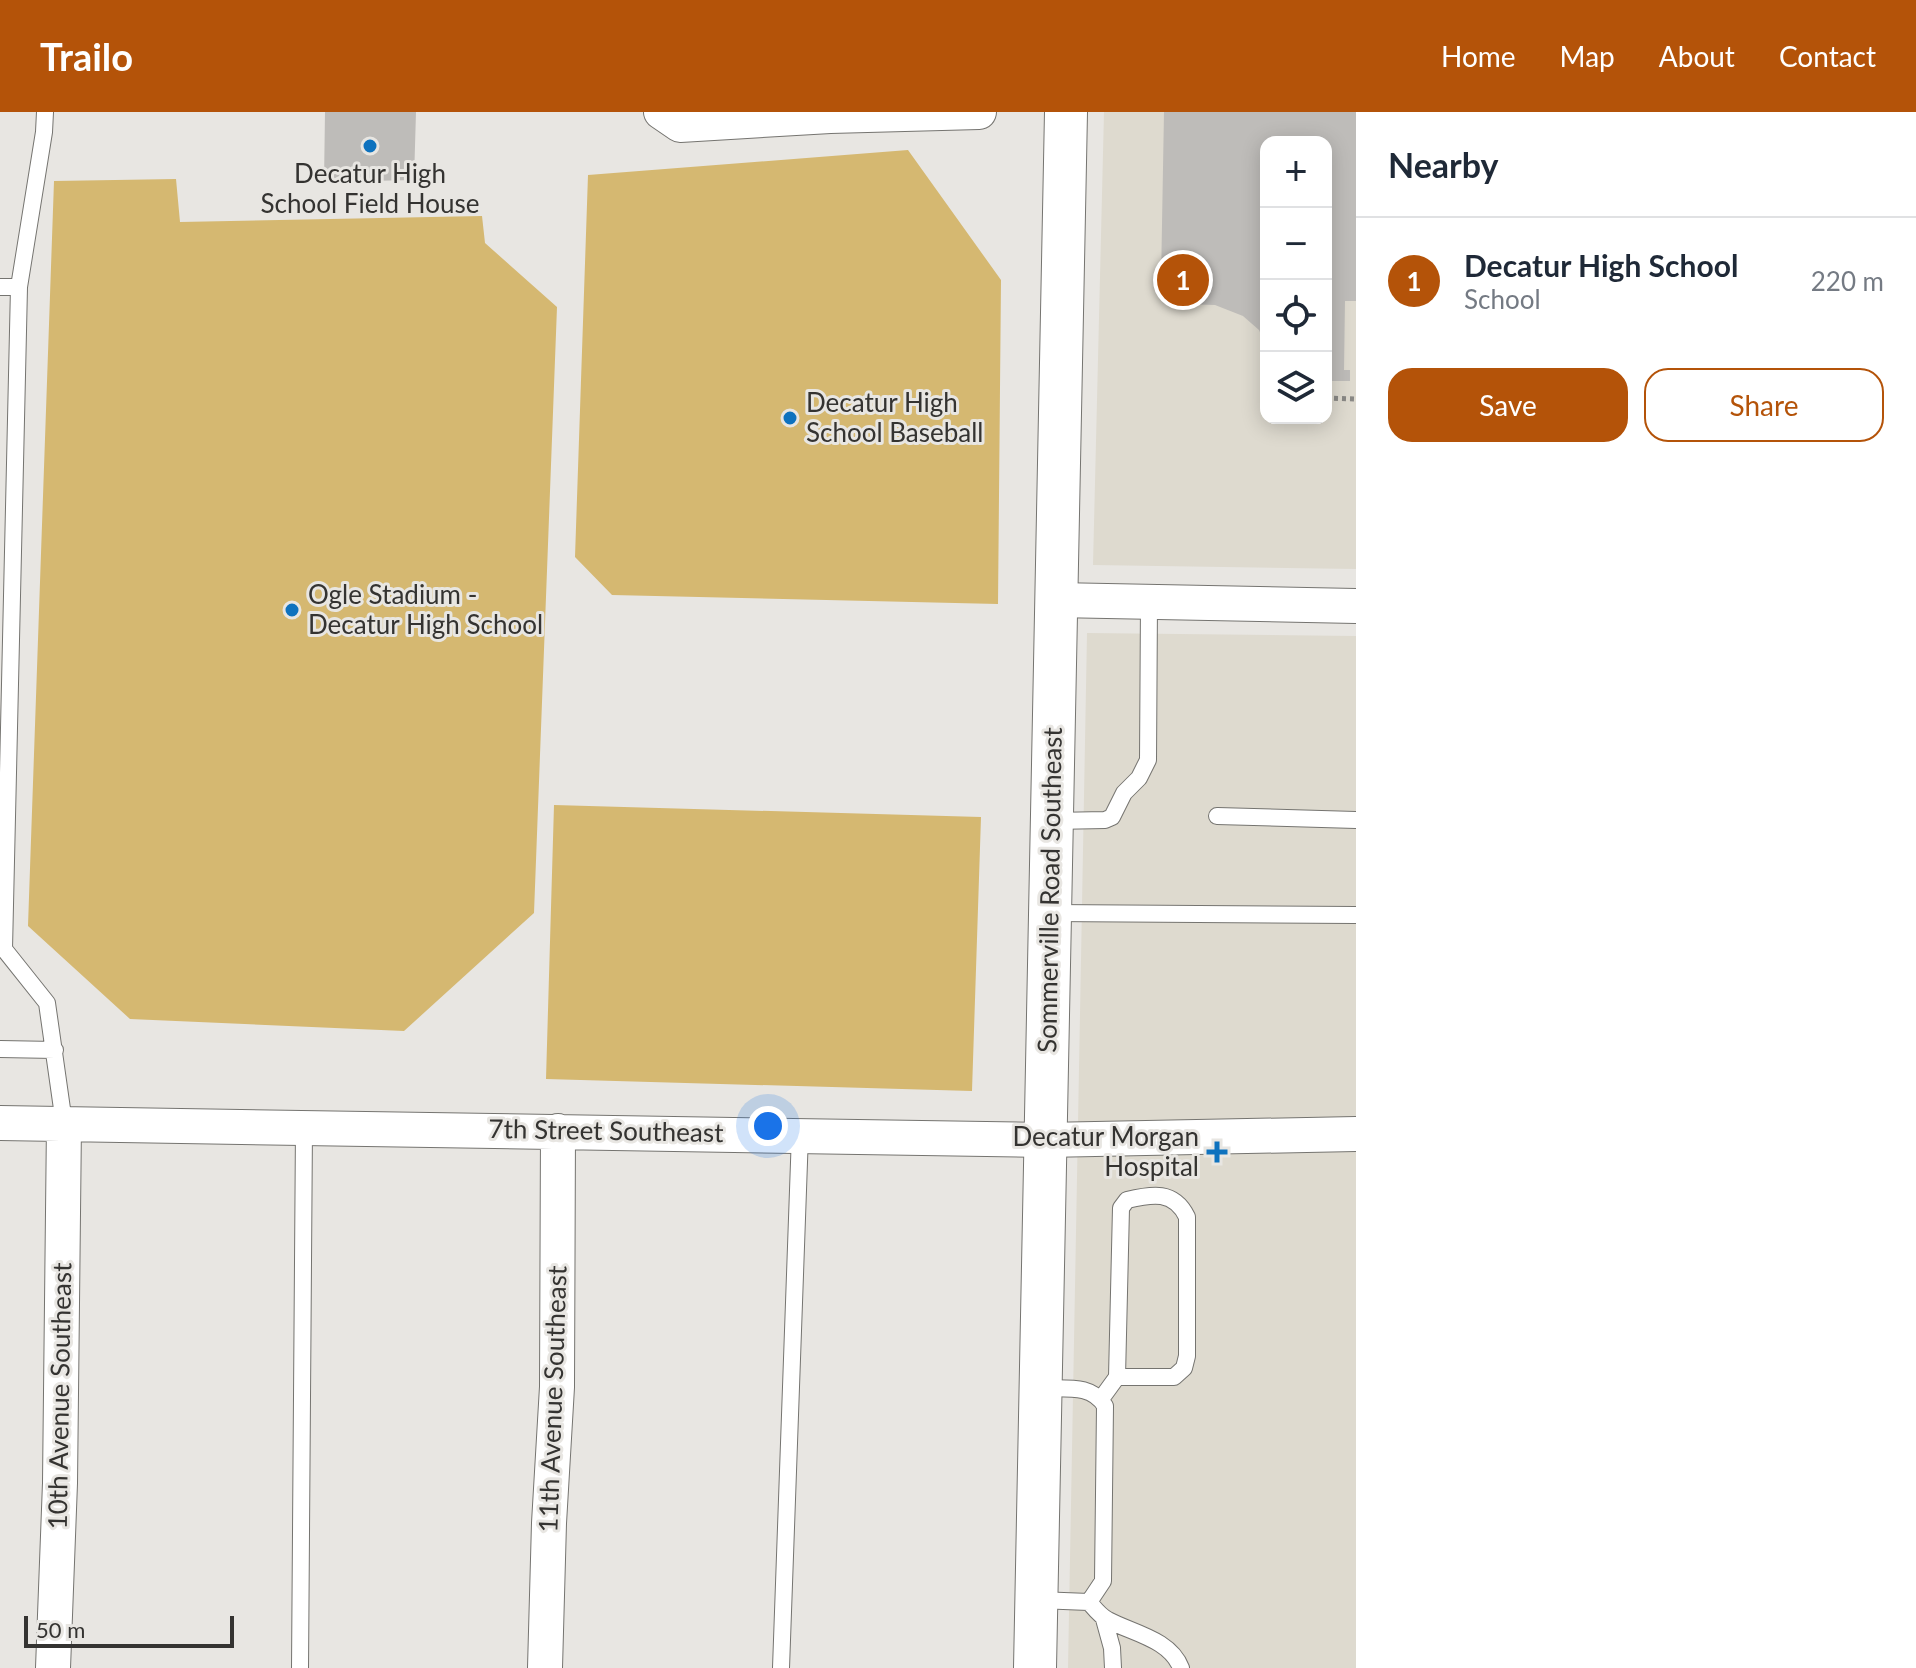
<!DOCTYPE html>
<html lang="en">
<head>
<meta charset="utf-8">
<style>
  body { margin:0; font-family:Lato,sans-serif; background:#f6f6f7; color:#1f2937 }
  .controls { position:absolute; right:24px; top:24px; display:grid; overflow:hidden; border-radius:16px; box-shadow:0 4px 20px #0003 }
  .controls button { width:72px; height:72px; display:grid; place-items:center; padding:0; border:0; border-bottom:2px solid #e0e1e3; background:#fff; color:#1f2937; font:40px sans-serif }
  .scale { position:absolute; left:24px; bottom:20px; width:210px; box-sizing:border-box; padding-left:8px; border:4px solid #343331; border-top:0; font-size:22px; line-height:28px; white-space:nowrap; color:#343331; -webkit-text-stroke:6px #e8e6e2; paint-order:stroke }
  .you { position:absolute; left:768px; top:1014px; width:28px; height:28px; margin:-20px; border:6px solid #fff; border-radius:50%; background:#1a73e8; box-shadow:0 0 0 12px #1a73e833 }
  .badge { display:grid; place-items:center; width:52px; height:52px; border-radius:50%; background:#b45309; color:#fff; font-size:26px; font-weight:700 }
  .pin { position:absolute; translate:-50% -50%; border:4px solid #fff; box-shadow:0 2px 8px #0006 }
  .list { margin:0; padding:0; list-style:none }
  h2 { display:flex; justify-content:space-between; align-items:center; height:104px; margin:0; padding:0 32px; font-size:34px }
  h2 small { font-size:26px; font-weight:400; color:#747a83 }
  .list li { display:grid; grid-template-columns:52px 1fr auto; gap:24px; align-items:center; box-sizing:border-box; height:128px; padding:0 32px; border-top:2px solid #e0e1e3 }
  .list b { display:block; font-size:30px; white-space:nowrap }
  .list p { margin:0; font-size:26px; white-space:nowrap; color:#747a83 }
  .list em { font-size:26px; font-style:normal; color:#747a83 }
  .actions { display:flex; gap:16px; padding:24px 32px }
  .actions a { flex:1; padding:18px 0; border:2px solid #b45309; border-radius:24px; text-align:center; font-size:28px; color:#b45309 }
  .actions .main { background:#b45309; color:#fff }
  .icon { flex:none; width:44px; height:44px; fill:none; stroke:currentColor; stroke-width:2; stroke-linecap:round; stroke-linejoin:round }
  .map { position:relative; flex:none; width:1356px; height:1556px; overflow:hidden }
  header { display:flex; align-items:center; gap:48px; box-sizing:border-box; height:112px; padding:0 40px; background:#b45309; color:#fff }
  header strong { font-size:38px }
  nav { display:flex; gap:44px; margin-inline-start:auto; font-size:28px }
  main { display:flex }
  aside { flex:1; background:#fff }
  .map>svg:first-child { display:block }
  .built { fill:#dedacf; fill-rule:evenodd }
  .green { fill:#d5b871 }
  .building { fill:#bebcb9 }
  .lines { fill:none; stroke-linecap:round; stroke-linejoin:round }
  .service-casing { stroke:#757470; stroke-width:18 }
  .minor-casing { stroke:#757470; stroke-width:36 }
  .tertiary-casing { stroke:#757470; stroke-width:44 }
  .path { stroke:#898885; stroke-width:5; stroke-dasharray:4 4; stroke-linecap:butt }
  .service { stroke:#fff; stroke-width:16 }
  .minor { stroke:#fff; stroke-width:34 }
  .tertiary { stroke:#fff; stroke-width:42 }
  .poi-dot { fill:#0e72be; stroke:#e8e6e2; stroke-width:3 }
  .labels { text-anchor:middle; stroke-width:6; stroke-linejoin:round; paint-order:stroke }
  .poi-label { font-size:26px; fill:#343331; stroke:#e8e6e2; text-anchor:start }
  .street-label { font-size:26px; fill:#343331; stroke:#e8e6e2 }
</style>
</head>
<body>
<header>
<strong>Trailo</strong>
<nav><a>Home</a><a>Map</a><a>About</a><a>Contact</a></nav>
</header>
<main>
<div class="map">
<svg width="1356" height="1556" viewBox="0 0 1356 1556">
  <rect width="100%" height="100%" fill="#e8e6e2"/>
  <path class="built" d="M1104,0H1356V457L1093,453ZM1266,30H1326V306H1266Z
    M1087,521L1356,524V1556H1068Z"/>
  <path class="green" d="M908,38L1001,168L998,492L612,483L575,445L588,63Z
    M176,67L180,110L482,104L485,131L557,195L534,801L404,919L130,907L28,814L54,69Z
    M554,693L981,705L972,979L546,967Z"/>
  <path class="building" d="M325,0H416L414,68L324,70Z
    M1164,0H1356V189H1345L1344,258H1350V269H1326V30H1266V234L1259,218L1243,204L1215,193L1181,192V170L1161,169Z"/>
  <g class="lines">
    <g class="service-casing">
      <path id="service" d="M0,175H19L44,20L45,0
        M19,175L4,837L47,891L64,1011
        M1217,704L1356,708
        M1053,709L1105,708L1112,705L1124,681L1139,666L1148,648L1149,490
        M1050,801L1356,803
        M0,937L55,938
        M1101,1287L1117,1265H1174L1184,1256L1187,1244V1105C1174,1078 1152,1082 1127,1088L1121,1096L1117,1265
        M1038,1488L1089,1490L1103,1469L1105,1294C1092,1272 1066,1277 1043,1276
        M1089,1490C1095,1497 1100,1504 1108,1508C1132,1521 1170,1527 1181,1556
        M1104,1507L1112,1536L1113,1556
        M300,1556L304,1015
        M781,1556L800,1022"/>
    </g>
    <g class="minor-casing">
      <path id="minor" d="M661,0L680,13L830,4L979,0
        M1056,488L1356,494
        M0,1011L1045,1028L1356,1022
        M53,1556L60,1371L64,1011
        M545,1556L549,1411L557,1275L558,1019"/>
    </g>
    <g class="tertiary-casing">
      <path id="tertiary" d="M1035,1556L1066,0"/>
    </g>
    <path class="path" d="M1326,286L1356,287"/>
    <use href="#service" class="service"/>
    <use href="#minor" class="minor"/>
    <use href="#tertiary" class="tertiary"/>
  </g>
  <g class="poi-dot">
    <circle cx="370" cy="34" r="8"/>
    <circle cx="790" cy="306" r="8"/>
    <circle cx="292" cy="498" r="8"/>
    <path d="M1213 1028h8v8h8v8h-8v8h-8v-8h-8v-8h8z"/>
  </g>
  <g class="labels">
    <g class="poi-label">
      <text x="370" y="71" text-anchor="middle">Decatur High<tspan x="370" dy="30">School Field House</tspan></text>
      <text x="806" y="300">Decatur High<tspan x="806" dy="30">School Baseball</tspan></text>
      <text x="308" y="492">Ogle Stadium -<tspan x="308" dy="30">Decatur High School</tspan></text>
      <text x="1199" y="1034" text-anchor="end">Decatur Morgan<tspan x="1199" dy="30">Hospital</tspan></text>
    </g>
    <g class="street-label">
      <text transform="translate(1050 778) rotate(-89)" y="9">Sommerville Road Southeast</text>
      <text transform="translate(606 1019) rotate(1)" y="9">7th Street Southeast</text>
      <text transform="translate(60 1284) rotate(-89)" y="9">10th Avenue Southeast</text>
      <text transform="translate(553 1287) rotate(-88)" y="9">11th Avenue Southeast</text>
    </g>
  </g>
</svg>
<div class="controls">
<button>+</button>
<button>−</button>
<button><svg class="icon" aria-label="locate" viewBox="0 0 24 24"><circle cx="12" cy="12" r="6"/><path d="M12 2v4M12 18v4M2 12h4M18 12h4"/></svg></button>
<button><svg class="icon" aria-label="layers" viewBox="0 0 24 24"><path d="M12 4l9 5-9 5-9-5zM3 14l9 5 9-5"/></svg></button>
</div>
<div class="scale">50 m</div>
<div class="you"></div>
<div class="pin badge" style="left:1183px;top:168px">1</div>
</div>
<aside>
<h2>Nearby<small></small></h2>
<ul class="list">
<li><span class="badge">1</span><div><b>Decatur High School</b><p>School</p></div><em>220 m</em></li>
</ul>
<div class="actions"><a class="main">Save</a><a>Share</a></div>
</aside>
</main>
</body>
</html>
